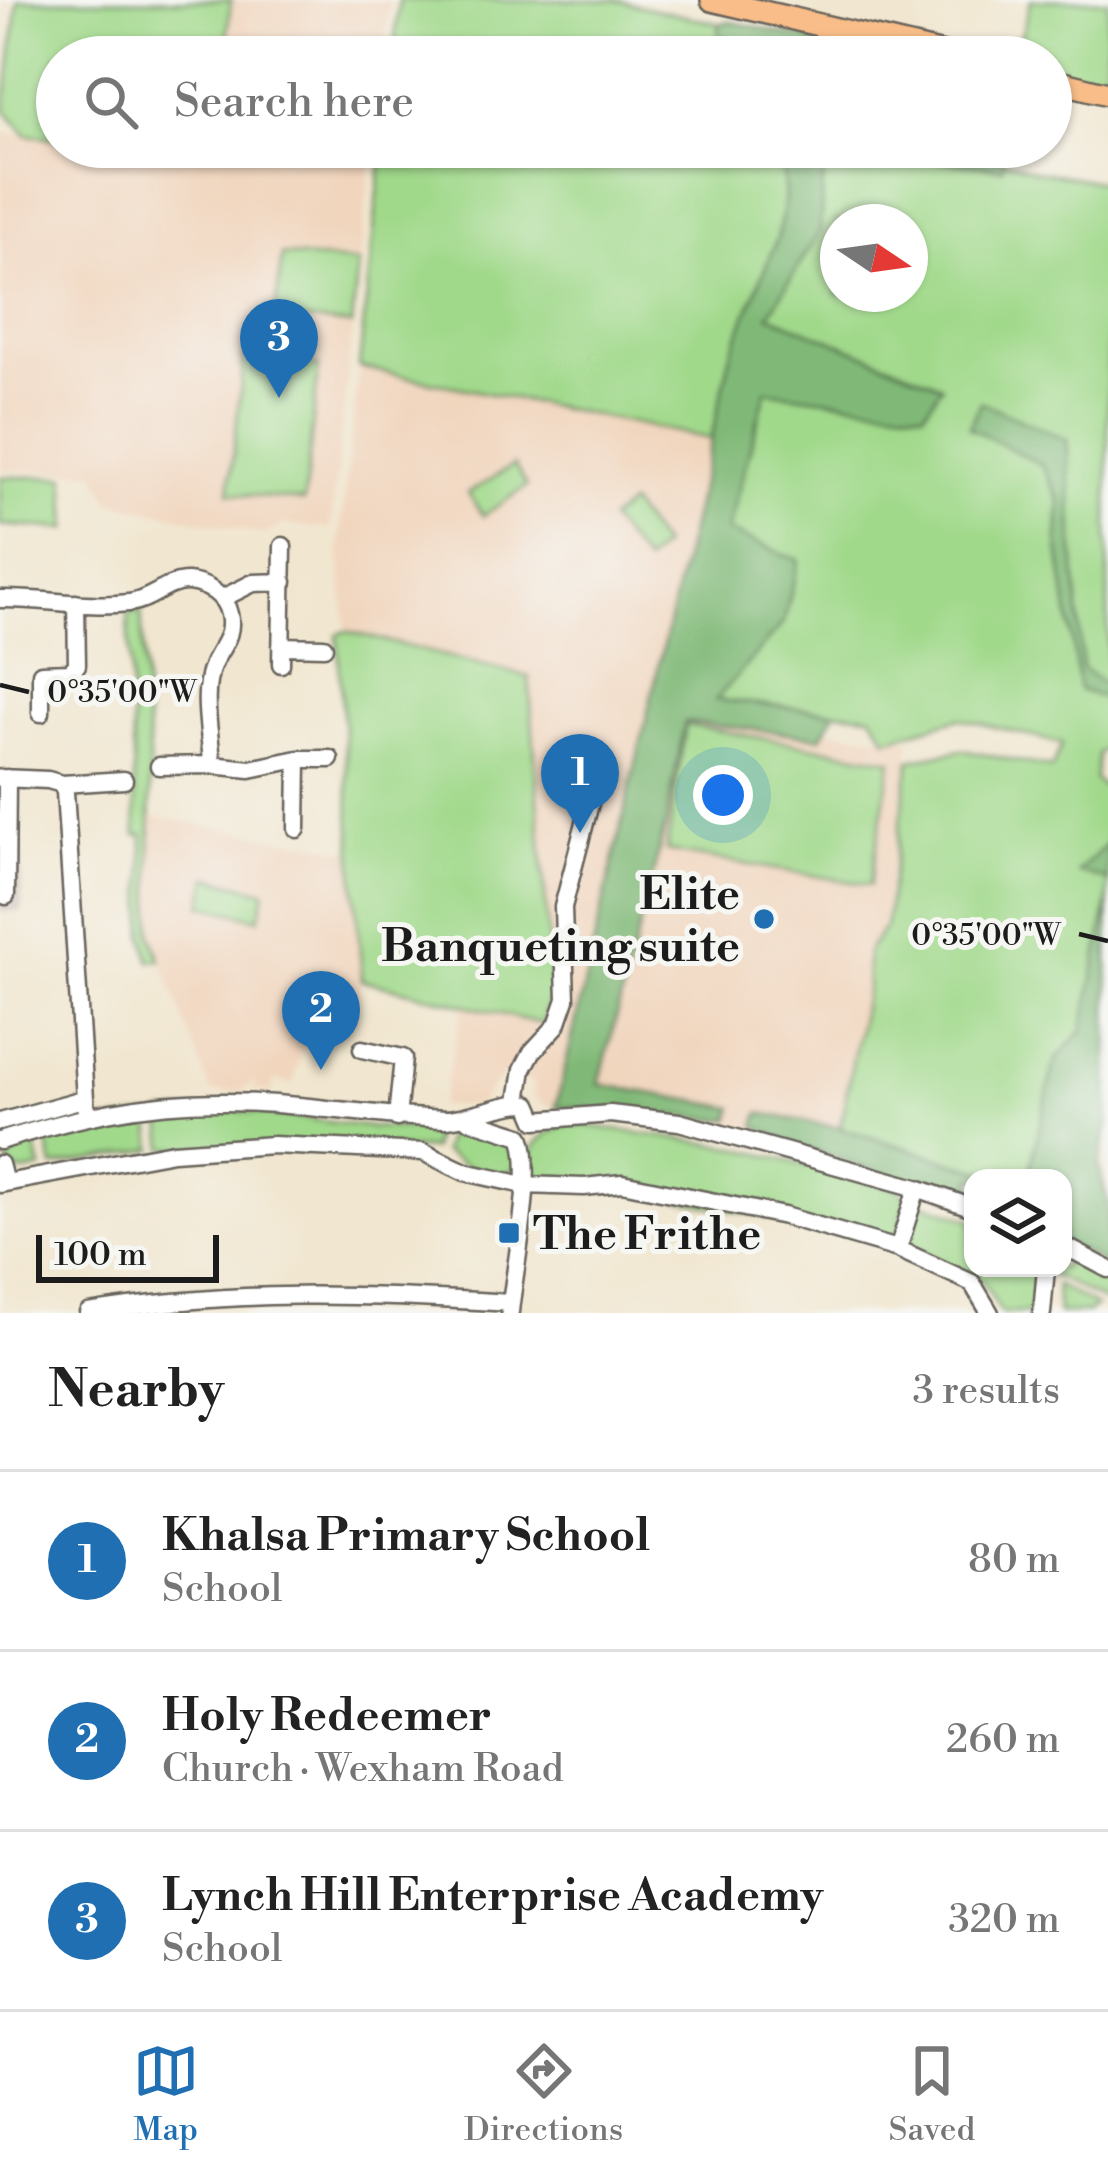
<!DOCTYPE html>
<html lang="en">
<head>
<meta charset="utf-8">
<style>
  body { margin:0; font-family:"Libre Bodoni",serif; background:#f2f2f2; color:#222 }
  .controls { position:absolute; right:36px; bottom:36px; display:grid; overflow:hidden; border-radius:24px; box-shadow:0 3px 9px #0004 }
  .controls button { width:108px; height:108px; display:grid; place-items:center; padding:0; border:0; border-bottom:3px solid #e0e0e0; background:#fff; color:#222; font:60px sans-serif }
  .compass { position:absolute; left:820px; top:204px; width:108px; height:108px; border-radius:50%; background:#fff; box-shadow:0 3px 9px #0004; rotate:103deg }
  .scale { position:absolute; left:36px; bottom:30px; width:183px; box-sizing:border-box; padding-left:12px; border:6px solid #1c1c1c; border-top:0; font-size:33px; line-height:42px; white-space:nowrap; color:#1c1c1c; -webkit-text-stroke:9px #f6f6f2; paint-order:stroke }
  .you { position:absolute; left:723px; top:795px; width:42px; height:42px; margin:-30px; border:9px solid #fff; border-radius:50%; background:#1a73e8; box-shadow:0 0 0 18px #1a73e833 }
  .badge { display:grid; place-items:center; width:78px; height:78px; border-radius:50%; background:#1f6fb2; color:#fff; font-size:39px; font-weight:700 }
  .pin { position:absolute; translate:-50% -99px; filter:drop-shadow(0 3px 6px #0008) }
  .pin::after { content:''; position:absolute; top:63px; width:42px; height:36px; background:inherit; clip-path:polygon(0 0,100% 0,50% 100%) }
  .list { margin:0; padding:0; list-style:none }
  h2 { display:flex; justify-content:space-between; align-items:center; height:156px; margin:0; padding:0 48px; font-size:51px }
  h2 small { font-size:39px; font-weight:400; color:#767676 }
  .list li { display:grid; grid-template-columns:78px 1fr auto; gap:36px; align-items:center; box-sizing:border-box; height:180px; padding:0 48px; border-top:3px solid #e0e0e0 }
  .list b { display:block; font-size:45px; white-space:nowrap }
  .list p { margin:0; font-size:39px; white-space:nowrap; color:#767676 }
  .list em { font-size:39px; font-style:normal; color:#767676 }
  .icon { flex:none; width:66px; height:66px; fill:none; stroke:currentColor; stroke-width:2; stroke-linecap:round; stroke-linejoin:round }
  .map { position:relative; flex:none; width:1108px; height:1313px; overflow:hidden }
  .search { position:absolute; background:#fff; box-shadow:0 3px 9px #0004; left:36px; right:36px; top:36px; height:132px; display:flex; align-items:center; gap:30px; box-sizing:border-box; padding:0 42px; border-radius:66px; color:#767676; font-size:45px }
  .sheet { height:696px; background:#fff }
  nav { display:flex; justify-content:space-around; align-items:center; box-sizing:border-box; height:168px; border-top:3px solid #e0e0e0; background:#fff; font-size:33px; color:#767676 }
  nav a { display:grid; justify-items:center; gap:6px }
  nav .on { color:#1f6fb2 }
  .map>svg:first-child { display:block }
  .built { fill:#f1d5bd }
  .industrial { fill:#cec1ba }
  .green { fill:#a1d98b; stroke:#5e7a54; stroke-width:3; fill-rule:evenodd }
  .forest { fill:#80b977; stroke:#4e6a4a; stroke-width:3 }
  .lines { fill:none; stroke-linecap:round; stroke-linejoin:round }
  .minor-casing { stroke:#67635b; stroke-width:21 }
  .major-casing { stroke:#67635b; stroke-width:26 }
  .minor { stroke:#fff; stroke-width:16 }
  .major { stroke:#f8bd88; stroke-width:21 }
  .ticks { fill:none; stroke:#1c1c1c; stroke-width:4.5 }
  .poi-dot { fill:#1f6fb2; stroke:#f6f6f2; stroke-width:4.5 }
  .labels { text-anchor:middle; stroke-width:10; stroke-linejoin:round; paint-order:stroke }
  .poi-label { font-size:45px; font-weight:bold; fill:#1c1c1c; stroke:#f6f6f2; text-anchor:end }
  .ticks-label { font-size:30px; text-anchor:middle; fill:#1c1c1c; stroke:#f6f6f2; stroke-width:10; stroke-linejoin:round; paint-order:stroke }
</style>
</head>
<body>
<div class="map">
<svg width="1108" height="1313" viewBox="0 0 1108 1313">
  <rect width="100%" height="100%" fill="#f6f6f2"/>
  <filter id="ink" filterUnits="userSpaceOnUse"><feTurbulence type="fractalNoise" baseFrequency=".00833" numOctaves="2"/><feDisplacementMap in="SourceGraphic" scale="24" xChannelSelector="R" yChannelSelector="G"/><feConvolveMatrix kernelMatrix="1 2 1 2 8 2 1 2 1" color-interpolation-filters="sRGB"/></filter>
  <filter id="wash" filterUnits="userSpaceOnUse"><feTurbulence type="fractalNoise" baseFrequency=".004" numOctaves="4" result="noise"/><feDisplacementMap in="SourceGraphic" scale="48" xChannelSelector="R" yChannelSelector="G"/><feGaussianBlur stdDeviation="2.7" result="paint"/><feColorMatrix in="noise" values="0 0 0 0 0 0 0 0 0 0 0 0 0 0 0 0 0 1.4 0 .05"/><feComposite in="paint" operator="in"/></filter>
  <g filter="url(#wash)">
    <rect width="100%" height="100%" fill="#f1e6cf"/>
    <path class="built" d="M231,0H390L384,57H225Z
      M0,126L3,133L57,138V147H132L214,156L215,147H373L330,529L284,524L264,535L111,502L95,472L0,471Z
      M359,367L711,439L556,1107L542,1103L533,1095L534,1083L504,1074L477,1105L440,1106L464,1005L542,1024L529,678L346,631L339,546Z
      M675,715L911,739L847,1147L572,1098Z
      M150,816L353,851L362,980L350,1032L308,1022L293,1084L273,1080L272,1092L253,1090L256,1081L238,1092H211L152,935Z"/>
    <path class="industrial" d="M0,845H22V912L0,911Z"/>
    <path class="green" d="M18,0H231L225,57H57V138L27,135L5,110Z
      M399,0H615L720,24L719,34L746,49L750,57H393Z
      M1031,0H1108L1105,88L1051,70V57H1015Z
      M383,147H781L785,198L778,236L731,354L711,439L359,367Z
      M825,147H890L939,161L1001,168L1005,160L1036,171L1108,183V687L1082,669L1066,440L981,402L969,427L1042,465L1060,501L1058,541L1079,690L1108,700V747L1098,753L1095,780L1108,791V843L1079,872L1108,881V902L1083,1030L1055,1061L1028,1178H1005L840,1128L867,986V952L885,927L910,760L962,750L1052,768L1062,744L959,718L887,739L872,715L715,700L784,622L798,560L727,532L766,390L924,412L941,385L768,315L820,231ZM838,222H910V294H838Z
      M282,255L358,263L352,325L275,317Z
      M244,357L319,366L304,501L229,493Z
      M514,465L527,486L483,516L468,493Z
      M0,477H65L68,529L0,525Z
      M629,504L662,546L645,563L609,520Z
      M141,611L150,776L152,935L161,960L150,961L144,936L143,835H136L128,613Z
      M346,631L529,677L552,989L542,1024L362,980L337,635Z
      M686,725L892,760L870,885L666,851Z
      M208,877L265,891L259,919L202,905Z
      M225,1109L370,1127L435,1128L432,1149L165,1148L161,1113Z
      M150,1115L154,1149L53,1167L47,1139L92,1124Z
      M570,1123L733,1147L897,1188L906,1197L898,1235L890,1241L580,1181L536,1176C522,1145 544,1133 570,1123Z
      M449,1125C477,1126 503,1132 517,1159L515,1169L505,1175L466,1166L443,1152Z
      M35,1142L41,1169C27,1173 16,1177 8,1161L12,1148Z
      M920,1202L973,1220V1268H1034L1032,1313H1001L981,1279L907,1245Z
      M1069,1260L1108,1283V1303L1050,1274L1052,1268H1063V1261Z
      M1056,1285L1096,1306L1088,1313H1058Z"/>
    <path class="forest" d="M729,21L887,57H750L745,49L718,34L720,24Z
      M781,147H825L820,231L769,315L942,386L924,412L766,391L727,531L799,560L784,622L716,700L836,712L821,737L685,722L666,823L599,1084L734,1108L730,1120L556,1107L731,354L778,236L785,198Z
      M890,147H958V151L1005,160L1002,168L939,161Z
      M981,402L1067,440L1082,668L1108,687V700L1079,690L1058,541L1060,501L1042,465L969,427Z
      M1108,843V881L1078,872Z
      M1108,902V1123L1099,1166L1108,1204V1266L1063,1241V1178H1028L1055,1061L1083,1030Z
      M760,1113L840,1128L1005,1178H973V1204L788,1142L756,1126Z"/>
  </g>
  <g filter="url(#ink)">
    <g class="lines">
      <g class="minor-casing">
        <path id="minor" d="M223,598L253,583L284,582
          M0,599C43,598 86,608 129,603C150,601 167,581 188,582C207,584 225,595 229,614C234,636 221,646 213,664C200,693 211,735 212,765
          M281,646L324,647
          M281,664L283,546
          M41,713V673L70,672L77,665L76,603
          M159,766L212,765L250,769L298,759H330
          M0,778L48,780L62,784L65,792L86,1114
          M62,784L124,780
          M297,829L298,759
          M6,896L7,778
          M362,1049L403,1058L397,1118
          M518,1101L523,1069L532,1052L557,1025L566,999L563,907L593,792
          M467,1119L521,1136
          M536,1120L610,1114L679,1122L917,1188L973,1208
          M0,1122L83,1099
          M0,1141C77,1117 144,1101 226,1102C299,1102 372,1117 446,1119C470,1118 514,1099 529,1104L536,1120
          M0,1164L5,1183
          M0,1184L173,1152L273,1145L423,1152L465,1172L524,1185L584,1187L622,1183L784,1216L898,1249L972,1283L990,1313
          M1063,1245L1108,1269
          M898,1249L917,1188
          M510,1312C514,1271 535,1170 521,1136
          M88,1313C232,1289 366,1294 511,1303
          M1042,1313L1046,1268"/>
      </g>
      <g class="major-casing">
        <path id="major" d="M712,0L956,57
          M1051,80L1108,94"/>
      </g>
      <use href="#minor" class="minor"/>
      <use href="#major" class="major"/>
    </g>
  </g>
  <path class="ticks" d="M0,685L29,692M1079,934L1108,941"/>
  <g class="poi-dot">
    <circle cx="764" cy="919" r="12"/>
    <rect x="497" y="1221" width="24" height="24" rx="6"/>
  </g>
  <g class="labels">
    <g class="poi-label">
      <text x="740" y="909">Elite<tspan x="740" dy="52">Banqueting suite</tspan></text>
      <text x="533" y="1249" text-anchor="start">The Frithe</text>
    </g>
  </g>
  <g class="ticks-label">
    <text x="122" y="702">0°35'00"W</text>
    <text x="986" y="945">0°35'00"W</text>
  </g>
</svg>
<div class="controls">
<button><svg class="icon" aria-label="layers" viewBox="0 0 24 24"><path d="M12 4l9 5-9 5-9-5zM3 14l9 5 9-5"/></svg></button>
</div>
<svg class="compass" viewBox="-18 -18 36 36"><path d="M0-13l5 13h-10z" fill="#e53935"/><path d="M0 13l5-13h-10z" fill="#767676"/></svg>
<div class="scale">100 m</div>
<div class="you"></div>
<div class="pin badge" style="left:580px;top:833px">1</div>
<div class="pin badge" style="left:321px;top:1070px">2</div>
<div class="pin badge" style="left:279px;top:398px">3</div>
<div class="search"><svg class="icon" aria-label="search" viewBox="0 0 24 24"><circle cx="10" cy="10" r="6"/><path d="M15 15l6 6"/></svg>Search here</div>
</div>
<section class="sheet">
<h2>Nearby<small>3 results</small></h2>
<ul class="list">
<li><span class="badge">1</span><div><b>Khalsa Primary School</b><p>School</p></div><em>80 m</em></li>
<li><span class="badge">2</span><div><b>Holy Redeemer</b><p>Church · Wexham Road</p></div><em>260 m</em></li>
<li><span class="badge">3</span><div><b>Lynch Hill Enterprise Academy</b><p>School</p></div><em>320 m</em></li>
</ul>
</section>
<nav>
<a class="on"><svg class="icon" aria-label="map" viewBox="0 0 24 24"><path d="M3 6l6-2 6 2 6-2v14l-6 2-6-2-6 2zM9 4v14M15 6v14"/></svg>Map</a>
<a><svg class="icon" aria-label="directions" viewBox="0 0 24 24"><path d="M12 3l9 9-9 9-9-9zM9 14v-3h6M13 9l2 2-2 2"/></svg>Directions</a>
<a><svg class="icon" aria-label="saved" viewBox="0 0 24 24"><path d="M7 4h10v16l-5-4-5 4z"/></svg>Saved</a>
</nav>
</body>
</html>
